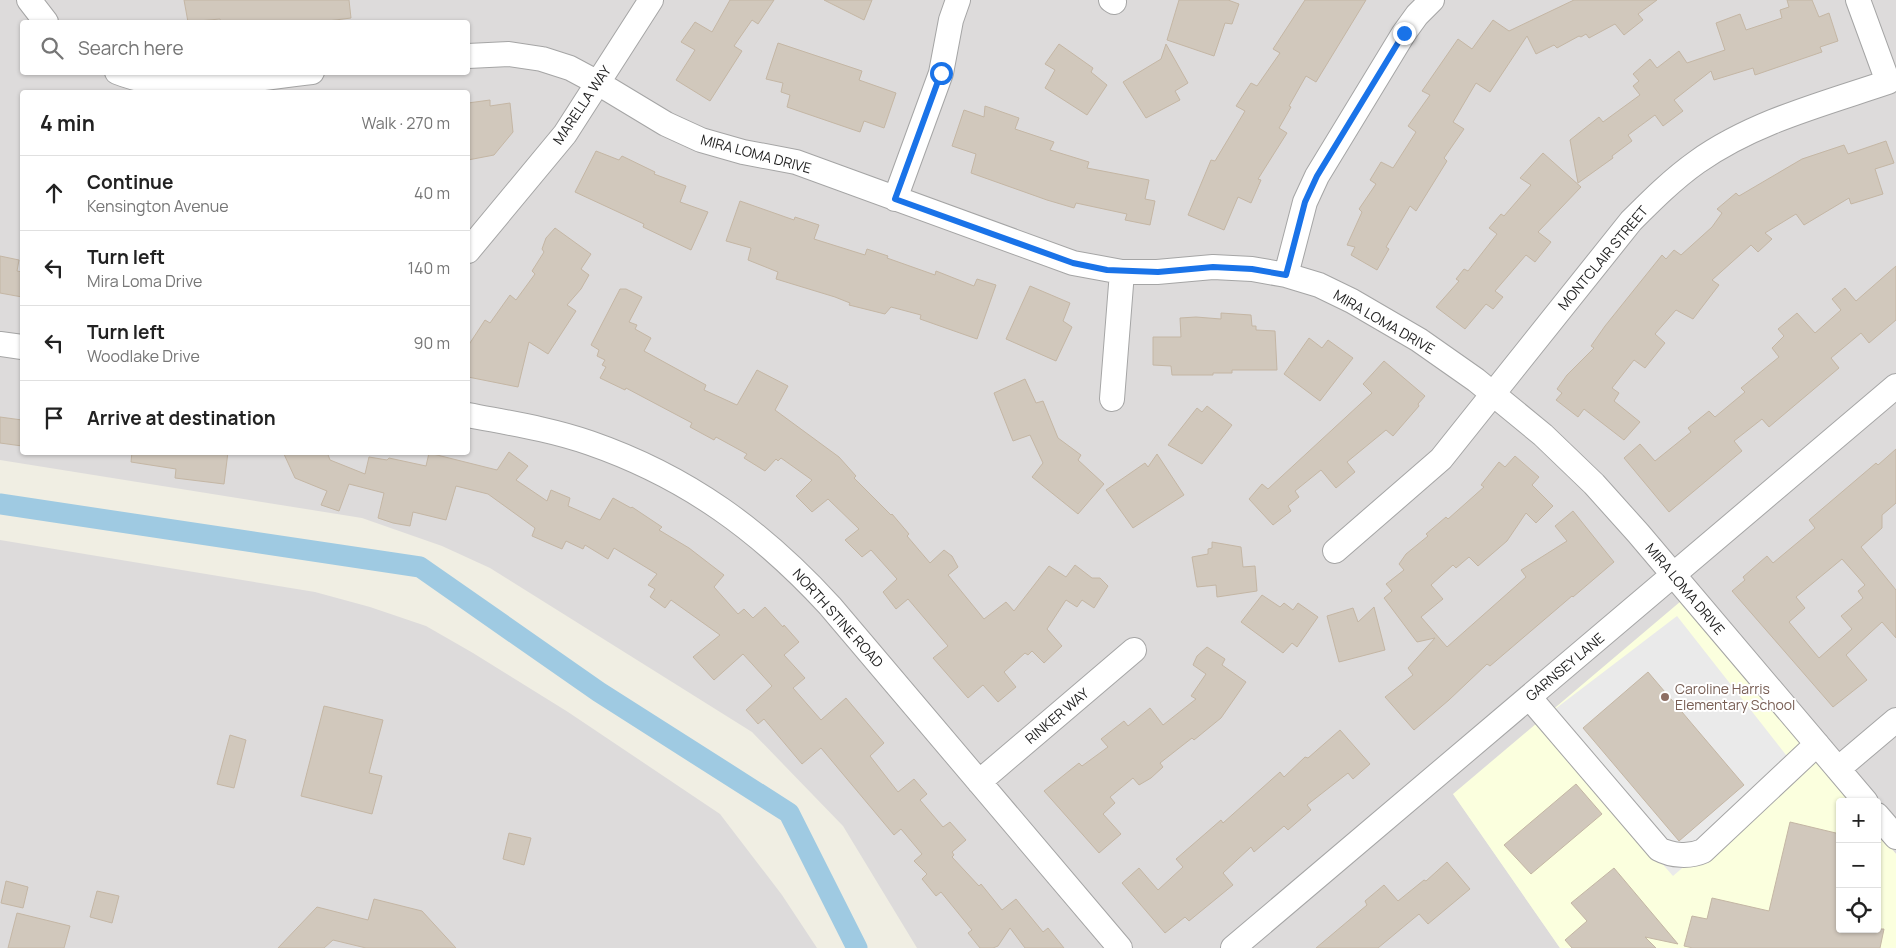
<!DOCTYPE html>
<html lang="en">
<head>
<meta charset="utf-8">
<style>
  body { margin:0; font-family:Manrope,sans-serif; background:#f2f2f2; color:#222 }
  .controls { position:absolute; right:15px; bottom:15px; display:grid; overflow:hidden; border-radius:5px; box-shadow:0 1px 4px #0004 }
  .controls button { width:45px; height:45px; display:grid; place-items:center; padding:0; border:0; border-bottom:1px solid #e0e0e0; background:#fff; color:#222; font:25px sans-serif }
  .stop { position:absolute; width:15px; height:15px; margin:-11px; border:4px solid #1a73e8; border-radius:50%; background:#fff }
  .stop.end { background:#1a73e8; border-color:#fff; box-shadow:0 1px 5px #0008 }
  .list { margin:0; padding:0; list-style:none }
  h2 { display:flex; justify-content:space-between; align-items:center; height:65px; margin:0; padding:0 20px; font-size:21px }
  h2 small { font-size:16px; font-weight:400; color:#767676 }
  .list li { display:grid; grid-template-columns:32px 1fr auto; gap:15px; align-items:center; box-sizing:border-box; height:75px; padding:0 20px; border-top:1px solid #e0e0e0 }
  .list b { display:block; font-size:19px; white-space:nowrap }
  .list p { margin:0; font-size:16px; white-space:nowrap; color:#767676 }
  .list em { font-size:16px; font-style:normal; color:#767676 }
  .icon { flex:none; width:28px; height:28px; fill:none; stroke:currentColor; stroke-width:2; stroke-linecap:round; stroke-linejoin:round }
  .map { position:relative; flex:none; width:1896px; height:948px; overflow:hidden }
  .search { position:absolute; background:#fff; box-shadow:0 1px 4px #0004; left:20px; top:20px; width:450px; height:55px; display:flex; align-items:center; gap:12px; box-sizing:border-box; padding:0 18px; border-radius:5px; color:#767676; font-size:19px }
  .panel { position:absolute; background:#fff; box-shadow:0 1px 4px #0004; left:20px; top:90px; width:450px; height:365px; border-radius:5px }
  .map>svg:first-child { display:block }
  .residential { fill:#dddbdb; fill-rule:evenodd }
  .education { fill:#fbffde }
  .parking { fill:#eaeaea }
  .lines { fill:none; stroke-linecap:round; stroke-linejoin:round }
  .canal { stroke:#9fcae2; stroke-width:21 }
  .building { fill:#d1c8bc; stroke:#c4b6a4; fill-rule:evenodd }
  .minor-casing { stroke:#a5a5a5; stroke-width:26 }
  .minor { stroke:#fff; stroke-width:24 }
  .route { stroke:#1a73e8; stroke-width:6 }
  .education-dot { fill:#8d6e63; stroke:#fff; stroke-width:2 }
  .labels { text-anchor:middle; stroke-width:4; stroke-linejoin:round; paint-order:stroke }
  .street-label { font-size:14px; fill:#1e1e1e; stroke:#fff }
  .education-label { font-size:14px; fill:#785e54; stroke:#fff; text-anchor:start }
</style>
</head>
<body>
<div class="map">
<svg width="1896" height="948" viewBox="0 0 1896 948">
  <rect width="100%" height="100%" fill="#f0eee3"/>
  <path class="residential" d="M0,0H1896V854L1877,832V802L1453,794L1560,948H917L843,826L752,732L490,568L442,546L362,518L0,460ZM22,22H468V72H22ZM22,92H468V452H22Z
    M0,540L315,592L370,607L426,626L473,653L568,712L720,814L782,895L817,948H0Z"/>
  <path class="education" d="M1681,601L1852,802H1840V929H1877V832L1896,854V948H1560L1453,794Z"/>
  <path class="parking" d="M1677,616L1797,769L1673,876L1538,722Z"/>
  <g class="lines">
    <path class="canal" d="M0,504L420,567L599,692L789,813L857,948"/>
  </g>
  <path class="building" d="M184,0H349L351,18L320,22H221L220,19L188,22Z
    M730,0H774L758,24L752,20L734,46L742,51L710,101L676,80L695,50L681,42L695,22L712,32Z
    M824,0H872L864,20Z
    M1179,0H1228L1239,4L1232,24L1225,23L1214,56L1167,40Z
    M1305,0H1366L1316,82L1306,76L1289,106L1291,107L1279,128L1287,133L1258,179L1261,180L1251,203L1238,197L1224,230L1188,215L1211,160L1215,161L1245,111L1236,106L1251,83L1257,86L1280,53L1273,49Z
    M1574,0H1657L1638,14L1643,20L1624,35L1615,24L1589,38L1586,34L1581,37L1579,36L1557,48L1554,45L1536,54L1527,36L1490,92L1476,83L1453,122L1464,129L1444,158L1447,161L1416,211L1410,206L1386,247L1389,249L1377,270L1351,255L1355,247L1347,245L1362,212L1359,209L1376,184L1370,180L1381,162L1393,168L1416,132L1408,126L1430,95L1422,91L1458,39L1472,49L1493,20L1509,31Z
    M1787,0H1812L1819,17L1829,13L1838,41L1820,47L1822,52L1755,75L1753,68L1714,80L1711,71L1674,100L1683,111L1663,126L1655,115L1628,135L1632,141L1612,156L1613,158L1578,183L1570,140L1599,117L1603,122L1640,95L1633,86L1639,81L1633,74L1650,59L1657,68L1679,51L1687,63L1725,50L1716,23L1740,14L1746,30L1782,18L1780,10L1789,7Z
    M778,43L862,71L859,80L896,93L884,128L864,121L860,132L787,107L790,95L781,92L783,83L766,79Z
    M1059,44L1093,68L1091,72L1107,85L1087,115L1045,88L1055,70L1045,64Z
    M1166,44L1188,83L1175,91L1180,100L1146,118L1123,82L1161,59Z
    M490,100V106L510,103L513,132L494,155L468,160V103Z
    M985,106L1019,118L1015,129L1054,142L1050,150L1089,162L1087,168L1149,180L1145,199L1155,201L1150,225L1125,220L1127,214L1076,203L1074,208L1047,200L971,173L976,154L952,146L964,110L984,117Z
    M1886,141L1894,163L1875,169L1883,194L1851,204L1849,198L1804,225L1796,214L1765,233L1772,239L1758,252L1751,245L1712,280L1719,285L1693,319L1676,310L1655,334L1665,343L1645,368L1634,360L1612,388L1619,393L1614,401L1640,422L1624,440L1584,409L1578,417L1556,400L1562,393L1557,389L1567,375L1594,348L1591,346L1605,326L1662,255L1666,259L1674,250L1681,255L1712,227L1722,213L1717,209L1736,193L1739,196L1802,159L1844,145L1848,154Z
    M596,151L619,160L622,156L655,172L654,174L686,186L680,202L708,212L691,250L643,227L644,224L575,192Z
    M1543,153L1581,187L1538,232L1551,242L1535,262L1526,255L1495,291L1503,297L1493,309L1486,304L1465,329L1436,307L1459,281L1456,279L1464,269L1468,271L1497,234L1489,228L1501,214L1504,216L1531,185L1520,178Z
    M740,201L794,220L795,217L819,225L814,239L865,255L867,249L888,256L887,258L935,275L936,271L974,286L977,279L996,285L977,339L920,319L921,315L891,307L885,314L849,305L850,303L835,297L776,279L778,272L748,260L751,248L726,241Z
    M555,228L591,254L581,269L589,275L581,289L567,305L576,311L548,354L529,342L518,387L468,377V346L485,320L490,323L510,295L516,300L535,274L532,271L544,252L542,249L546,238Z
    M0,256L19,260L17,271L22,272V297L0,293Z
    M1896,266V320L1869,343L1861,333L1831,358L1839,368L1769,427L1762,419L1734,441L1742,451L1669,512L1624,458L1640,444L1655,461L1691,432L1688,428L1709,411L1715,417L1745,392L1741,388L1779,357L1772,348L1784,336L1778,329L1797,313L1815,333L1841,310L1832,299L1845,288L1856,301Z
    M1030,286L1070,303L1063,321L1072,327L1056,361L1006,339Z
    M620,289H626L642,297L629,322L637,325L635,329L651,338L644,351L706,385L704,390L737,405L757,370L788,386L775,410L839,457L856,476L854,478L891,515L892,514L909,534L907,536L930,563L944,550L952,556L958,567L948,575L984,619L1006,602L1014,611L1049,566L1066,577L1075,565L1092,578H1100L1108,586L1094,608L1082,600L1077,607L1066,600L1047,629L1062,646L1044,663L1032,651L1028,655L1025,653L1004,672L1016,687L998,702L983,685L968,698L933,658L948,646L908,599L896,609L883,592L897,579L871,550L862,557L845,540L859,529L828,499L812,512L796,496L812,480L781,458L778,461L776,459L765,471L744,458L747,454L716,437L714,440L690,427L692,423L626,388L625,390L600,378L606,367L602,365L605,360L597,356L599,350L591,345Z
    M1221,313L1251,315L1252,326H1256V330L1275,331L1277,370H1232V373H1213V375H1172L1171,366L1153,365V337H1181L1180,318L1196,317L1221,319Z
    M1309,338L1322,348L1328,340L1353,358L1320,401L1284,374Z
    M1384,361L1425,396L1418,404L1419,406L1393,436L1386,430L1347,462L1355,472L1336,488L1321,470L1295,491L1299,497L1288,506L1291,511L1273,525L1249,499L1262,484L1268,489L1372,393L1363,384Z
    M1025,379L1036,403L1043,401L1058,438L1081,455L1078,460L1104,484L1078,514L1032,477L1043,463L1030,435L1013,441L994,393Z
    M1207,406L1232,425L1202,464L1168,445L1197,408L1202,412Z
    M0,417L22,420V446L0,443Z
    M1896,449V503L1882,515V528L1861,547L1896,590V638L1882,622L1846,655L1867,680L1833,707L1732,591L1745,580L1743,577L1767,556L1773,563L1815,528L1809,520L1876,463L1878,465ZM1842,559L1865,585L1858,591L1863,598L1841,616L1852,629L1819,658L1789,622L1805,608L1796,597Z
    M132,452H228L224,484L175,478L176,469L131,462Z
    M283,452H327L330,460L365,474L369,457L387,460L389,458L426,466L429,453L497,470L509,452L528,466L516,480L547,501L551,490L570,498L568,506L600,520L613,498L631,508L632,507L662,527L659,530L689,548L724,575L714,587L738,614L744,609L753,618L765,607L783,627L784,625L799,642L784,655L805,678L793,688L821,720L846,698L884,743L870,756L898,792L914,779L927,794L920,800L943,827L950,822L966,840L952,852L954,855L952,857L979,886L981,884L1002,910L1016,899L1043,932L1048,928L1064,948H1025L1010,928L998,946L993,948H980L968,933L972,930L941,892L936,896L922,879L927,874L914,861L922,854L901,829L894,835L821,748L802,764L764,719L758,724L746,710L772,686L743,654L714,680L693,657L720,635L671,600L665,608L650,597L655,589L648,585L657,574L614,548L608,559L585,545L583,549L566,541L562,549L532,536L535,528L488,494L456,486L446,520L413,512L410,526L393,523L378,518L384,493L349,484L339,511L321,505L327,491L295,478Z
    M1157,454L1184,495L1133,528L1106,490L1145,463L1148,467Z
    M1515,456L1539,477L1532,485L1553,506L1536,523L1526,513L1507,541L1478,566L1469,557L1456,568L1453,565L1431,585L1443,599L1421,617L1447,647L1526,577L1521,570L1567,541L1555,526L1573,511L1614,562L1573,597L1572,596L1490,666L1487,664L1449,700L1414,730L1385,697L1413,675L1408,668L1435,638L1417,642L1384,598L1392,591L1386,584L1404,570L1399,564L1406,554L1428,536L1426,534L1446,517L1448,519L1484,487L1481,485L1499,462L1505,467Z
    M1212,542L1241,547L1243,567L1255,566L1257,591L1217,597L1216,585L1197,587L1192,557L1208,554V549L1212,548Z
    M1262,595L1280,607L1284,603L1293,610L1298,603L1318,617L1297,647L1292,643L1283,653L1241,622Z
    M1374,607L1385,650L1339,662L1327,616L1353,608L1358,622Z
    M1207,647L1225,659L1222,665L1246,682L1221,718L1194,740L1192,738L1160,763L1163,767L1151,778L1139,785L1133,778L1110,797L1115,803L1103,814L1121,834L1099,853L1044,791L1079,763L1082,766L1108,747L1101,739L1124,721L1128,726L1150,708L1163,725L1196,699L1191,696L1206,674L1193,665L1197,656Z
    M1648,672L1744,785L1679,841L1583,728Z
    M324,706L383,720L369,773L382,776L372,814L301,796Z
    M1340,730L1370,764L1353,779L1348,773L1307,805L1311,810L1288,830L1284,826L1254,852L1251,847L1223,873L1233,885L1189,921L1185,917L1165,933L1122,883L1139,868L1158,890L1183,867L1176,859L1221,820L1223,823L1280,772L1284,777L1305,757L1308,758Z
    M230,735L246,740L234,788L217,784Z
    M1576,784L1602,814L1531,874L1504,845Z
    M1790,822L1840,834V929H1884L1880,948H1693L1684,946L1692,916L1707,919L1712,898L1769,911Z
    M509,833L531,838L524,865L503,859Z
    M1447,862L1470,889L1428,924L1419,914L1378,948H1316L1367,905L1365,901L1384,885L1398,901L1424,880L1426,881Z
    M1614,868L1678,944L1645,937L1656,948H1572L1565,940L1587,921L1571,903Z
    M6,881L28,887L23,908L1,903Z
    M97,891L119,896L112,923L90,917Z
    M374,899L422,911L456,948H366L333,940L324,948H278L317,907L368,920Z
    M17,913L70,926L64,948H8Z"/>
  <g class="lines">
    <g class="minor-casing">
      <path id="minor" d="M29,0L46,22
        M1111,0L1114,2
        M468,56L509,54L542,59L570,68L598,83L666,124L701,140L743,152L796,162L1073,263L1122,272H1157L1213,267L1252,269L1286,275L1319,285L1352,301L1419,340L1476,380L1543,435L1594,484L1638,533L1866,802
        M117,72C177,96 248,79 312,72
        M895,199L941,73L951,20L958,0
        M468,251L565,134L651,0
        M1286,275L1305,202L1317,176L1404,33L1417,15L1432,0
        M0,344L22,347
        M1112,399L1122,272
        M468,415C509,423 550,429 590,443C688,477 761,531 830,606L1120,948
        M1335,551L1441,459L1631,221C1652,200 1673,179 1697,162C1753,122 1823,104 1888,82L1858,0
        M1529,697L1659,849C1672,856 1690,857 1703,851L1817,744
        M1838,769L1896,720
        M979,782L1134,650
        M1877,815L1896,837
        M1233,948L1896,386"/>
    </g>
    <use href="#minor" class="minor"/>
  </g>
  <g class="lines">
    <path class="route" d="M941,73L895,199L1073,263L1107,270L1158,272L1213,267L1252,269L1286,275L1305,202L1317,176L1404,33"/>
  </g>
  <circle class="education-dot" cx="1665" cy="697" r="5"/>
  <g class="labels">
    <g class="street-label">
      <text transform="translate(582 105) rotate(-56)" y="5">MARELLA WAY</text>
      <text transform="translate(756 154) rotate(15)" y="5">MIRA LOMA DRIVE</text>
      <text transform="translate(1603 258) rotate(-50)" y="5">MONTCLAIR STREET</text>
      <text transform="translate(1384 322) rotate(30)" y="5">MIRA LOMA DRIVE</text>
      <text transform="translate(1685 589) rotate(50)" y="5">MIRA LOMA DRIVE</text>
      <text transform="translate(838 618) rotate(48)" y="5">NORTH STINE ROAD</text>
      <text transform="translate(1565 667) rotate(-40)" y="5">GARNSEY LANE</text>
      <text transform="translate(1057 716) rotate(-40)" y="5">RINKER WAY</text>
    </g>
    <g class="education-label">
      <text x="1675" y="694">Caroline Harris<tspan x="1675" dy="16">Elementary School</tspan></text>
    </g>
  </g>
</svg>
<div class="controls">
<button>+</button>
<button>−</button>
<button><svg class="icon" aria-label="locate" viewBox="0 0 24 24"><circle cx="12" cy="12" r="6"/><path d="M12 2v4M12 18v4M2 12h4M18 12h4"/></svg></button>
</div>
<div class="stop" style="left:941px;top:73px"></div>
<div class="stop end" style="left:1404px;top:33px"></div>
<div class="search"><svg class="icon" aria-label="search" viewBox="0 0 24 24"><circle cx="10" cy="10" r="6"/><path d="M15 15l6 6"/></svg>Search here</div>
<section class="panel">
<h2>4 min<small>Walk · 270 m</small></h2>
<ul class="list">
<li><svg class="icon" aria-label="ahead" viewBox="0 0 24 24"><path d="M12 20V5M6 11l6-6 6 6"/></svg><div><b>Continue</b><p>Kensington Avenue</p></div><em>40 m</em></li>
<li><svg class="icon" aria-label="left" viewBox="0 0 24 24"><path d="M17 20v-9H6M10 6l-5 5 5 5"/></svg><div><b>Turn left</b><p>Mira Loma Drive</p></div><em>140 m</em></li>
<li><svg class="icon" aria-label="left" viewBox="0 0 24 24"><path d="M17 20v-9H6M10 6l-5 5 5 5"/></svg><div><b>Turn left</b><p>Woodlake Drive</p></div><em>90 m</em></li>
<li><svg class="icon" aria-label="arrive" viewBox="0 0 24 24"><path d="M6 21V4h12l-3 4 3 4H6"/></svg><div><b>Arrive at destination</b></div></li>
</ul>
</section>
</div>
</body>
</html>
